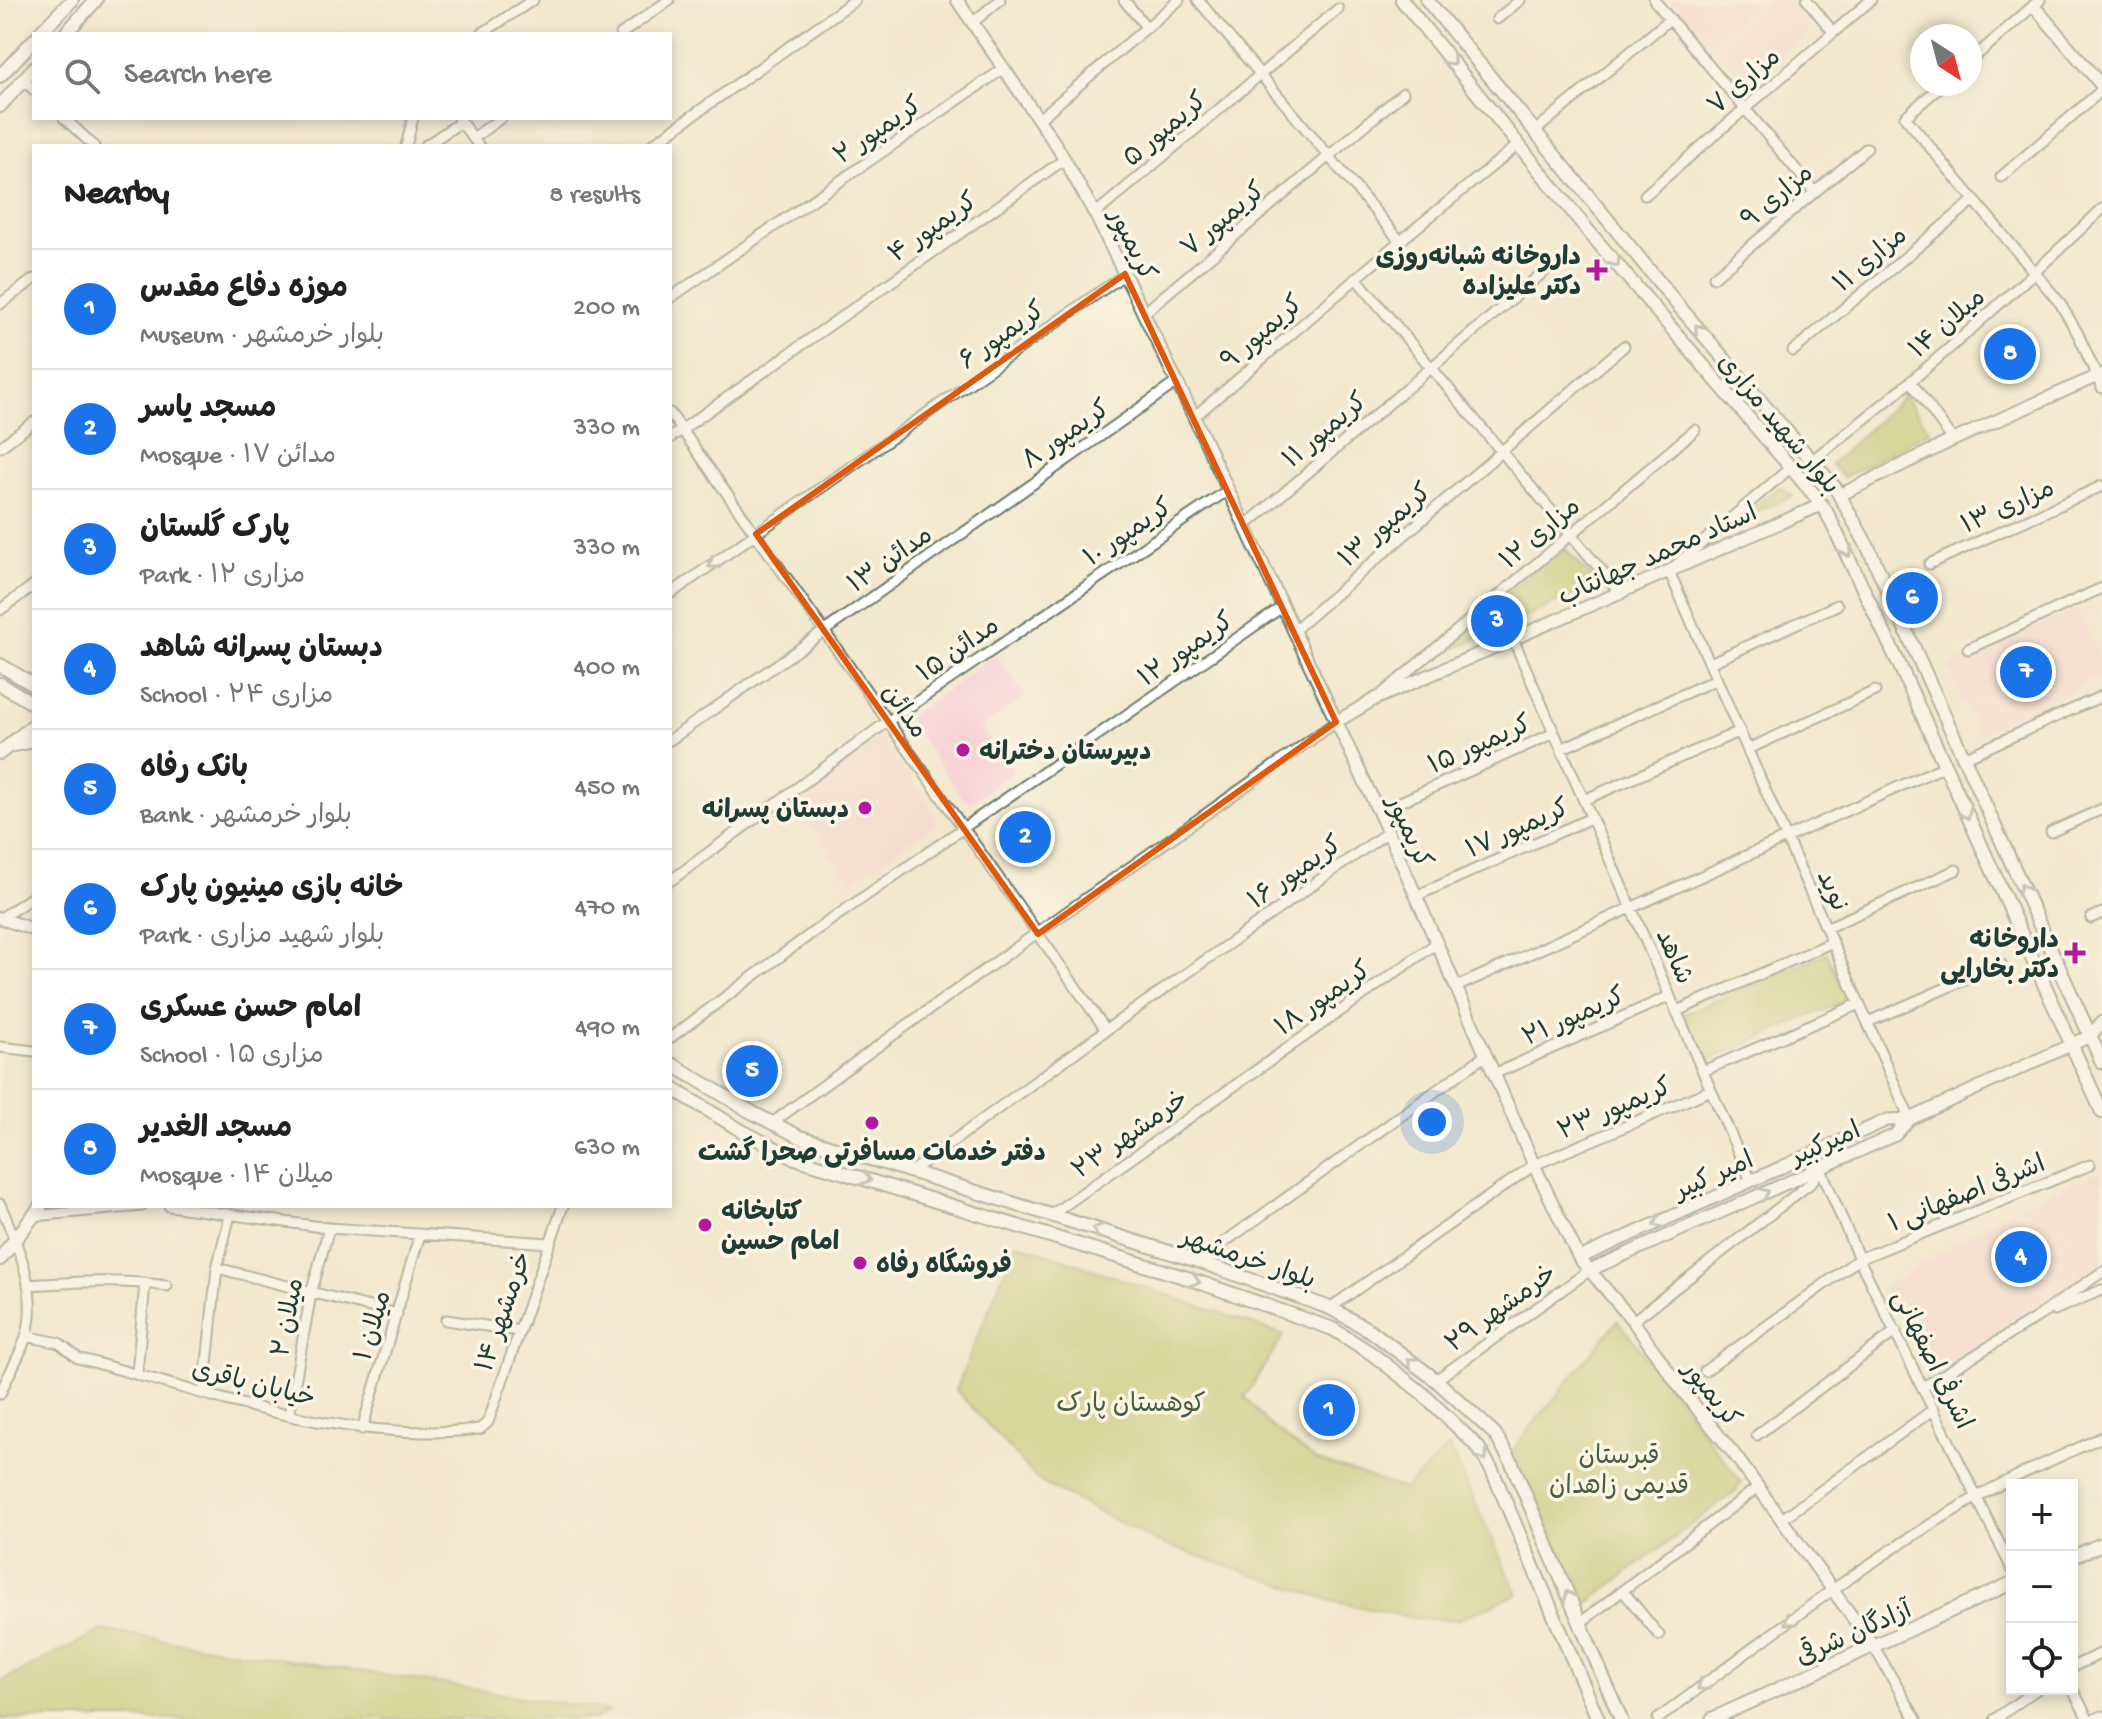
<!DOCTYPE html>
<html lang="en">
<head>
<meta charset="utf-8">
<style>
  body { margin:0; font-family:"Gochi Hand","Playpen Sans Arabic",sans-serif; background:#f6f6f6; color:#222 }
  .controls { position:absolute; right:24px; bottom:24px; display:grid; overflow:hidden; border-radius:0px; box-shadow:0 4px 12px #0003 }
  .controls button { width:72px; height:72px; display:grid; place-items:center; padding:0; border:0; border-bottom:2px solid #e0e0e0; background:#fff; color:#222; font:40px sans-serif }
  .compass { position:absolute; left:1910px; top:24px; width:72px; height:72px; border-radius:50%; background:#fff; box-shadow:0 4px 12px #0003; rotate:144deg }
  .you { position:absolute; left:1432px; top:1122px; width:28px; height:28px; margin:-20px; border:6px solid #fff; border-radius:50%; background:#1a73e8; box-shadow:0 0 0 12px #1a73e833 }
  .badge { display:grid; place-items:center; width:52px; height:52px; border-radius:50%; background:#1a73e8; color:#fff; font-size:26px; font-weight:700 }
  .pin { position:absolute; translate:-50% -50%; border:4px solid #fff; box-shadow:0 2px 8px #0006 }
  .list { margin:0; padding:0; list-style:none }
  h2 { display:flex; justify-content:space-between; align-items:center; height:104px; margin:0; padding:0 32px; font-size:34px }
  h2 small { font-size:26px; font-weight:400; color:#767676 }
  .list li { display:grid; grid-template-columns:52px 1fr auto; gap:24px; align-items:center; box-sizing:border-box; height:120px; padding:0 32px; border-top:2px solid #e0e0e0 }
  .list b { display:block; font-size:30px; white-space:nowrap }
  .list p { margin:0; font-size:26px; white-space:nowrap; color:#767676 }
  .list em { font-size:26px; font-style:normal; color:#767676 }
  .icon { flex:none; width:44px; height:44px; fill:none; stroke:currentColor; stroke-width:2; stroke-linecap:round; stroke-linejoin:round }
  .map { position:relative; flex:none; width:2102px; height:1719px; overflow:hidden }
  .search { position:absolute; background:#fff; box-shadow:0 4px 12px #0003; left:32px; top:32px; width:640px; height:88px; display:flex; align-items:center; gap:20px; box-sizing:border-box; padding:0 28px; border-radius:0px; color:#767676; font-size:30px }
  .panel { position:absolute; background:#fff; box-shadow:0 4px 12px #0003; left:32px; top:144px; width:640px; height:1064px; border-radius:0px }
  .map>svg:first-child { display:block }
  .built { fill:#f7cfd4 }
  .green { fill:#b6c263; stroke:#6a804c; stroke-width:2 }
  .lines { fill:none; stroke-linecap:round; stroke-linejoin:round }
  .minor-casing { stroke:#69796a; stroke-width:13 }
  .tertiary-casing { stroke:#69796a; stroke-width:15 }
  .secondary-casing { stroke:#69796a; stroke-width:16 }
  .minor { stroke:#fff; stroke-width:9 }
  .tertiary { stroke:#fff; stroke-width:11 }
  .secondary { stroke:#fff; stroke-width:12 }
  .oneway { stroke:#8f9e9a }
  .marked { fill:none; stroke:#de580e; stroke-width:6; stroke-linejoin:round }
  .poi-dot { fill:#b5179e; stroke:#fcf5e5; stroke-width:3 }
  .labels { text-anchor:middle; stroke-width:7; stroke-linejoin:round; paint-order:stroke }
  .street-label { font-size:26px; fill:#1f3d34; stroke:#fcf5e5 }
  .poi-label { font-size:26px; font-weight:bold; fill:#1f3d34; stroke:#fcf5e5; text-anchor:end }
  .park-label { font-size:26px; fill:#455e40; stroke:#fcf5e5 }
</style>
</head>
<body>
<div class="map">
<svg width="2102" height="1719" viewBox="0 0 2102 1719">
  <rect width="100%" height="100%" fill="#fcf5e5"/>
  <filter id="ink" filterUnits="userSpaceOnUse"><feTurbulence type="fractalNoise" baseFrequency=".0125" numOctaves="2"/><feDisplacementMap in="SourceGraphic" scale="16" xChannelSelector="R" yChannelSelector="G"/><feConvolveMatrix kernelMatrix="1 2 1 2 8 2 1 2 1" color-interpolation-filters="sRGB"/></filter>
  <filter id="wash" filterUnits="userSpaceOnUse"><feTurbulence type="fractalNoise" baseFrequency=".006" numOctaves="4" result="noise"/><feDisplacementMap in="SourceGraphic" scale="32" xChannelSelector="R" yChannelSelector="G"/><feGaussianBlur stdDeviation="1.8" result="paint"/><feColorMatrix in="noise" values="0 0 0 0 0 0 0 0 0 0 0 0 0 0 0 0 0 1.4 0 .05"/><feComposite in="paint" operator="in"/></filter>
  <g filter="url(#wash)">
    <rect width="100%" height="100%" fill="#f2e8cd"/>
    <path class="built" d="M1671,0H1762L1709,45Z
      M1770,0H1786L1810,31L1744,85L1715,48Z
      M2077,608L2102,661V677L1979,734L1948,668Z
      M996,655L1026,697L980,728L1014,771L972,802L964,800L908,720V717Z
      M878,736L883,738L938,817L937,823L851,883L792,800Z
      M2102,1171V1265L1933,1376L1881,1289L2016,1206Z"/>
    <path class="green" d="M1904,396L1930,431L1843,478L1831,464Z
      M1780,487L1793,496L1734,521Z
      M1561,545L1598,584L1436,657Z
      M1827,953L1847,1000L1705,1062L1684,1014Z
      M1016,1243L1284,1335L1245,1397L1267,1423L1315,1460L1405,1489L1449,1447L1518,1594L1457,1620L1418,1619L1335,1602L1162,1544L1040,1482L956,1390Z
      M1618,1320L1741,1482L1737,1490L1589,1602L1582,1600L1513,1449Z
      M102,1630L610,1711L595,1719H0V1682Z"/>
  </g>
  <g filter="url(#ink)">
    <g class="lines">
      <g class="minor-casing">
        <path id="minor" d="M1124,0L1147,28
          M1198,0L1400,241
          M1654,0L1814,191
          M1807,0L1833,32
          M1497,19L1520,0
          M972,23L1000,0
          M481,34L533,0
          M621,34L669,0
          M1970,61L2040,0
          M23,80L34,90
          M1943,84L1905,117L2060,303L2078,334L2102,388
          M64,118L94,146
          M458,118L479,146
          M1039,119L1179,0
          M1535,131L1670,19
          M473,138L501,118
          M406,146L413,118
          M425,146L461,122
          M650,146L855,0
          M2001,177L2102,90
          M1645,195L1871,0
          M1095,214L1338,9
          M1714,277L1867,148
          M1356,278L1621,594
          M670,298L1003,69
          M0,304L34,279
          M1144,313L1403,93
          M1793,351L1974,200
          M1911,382L1953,440
          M670,413L1106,1030
          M1194,417L1400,241L1518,145
          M670,438L1065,159
          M0,447L34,422
          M1812,460C1914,383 2009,297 2102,209
          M1790,468L1669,571L1910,1119
          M1245,526L1553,264
          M1929,564L2102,486
          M670,594L1125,274
          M0,610L34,585
          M1293,631L1624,346
          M1513,639L1751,1181
          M1968,649L2102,588
          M1710,663L1837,605
          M1383,693L1695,430
          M670,740L1177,382
          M1561,749L1717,679
          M1748,749L1875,691
          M1964,758L2102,696
          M1584,800L1740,731
          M1378,812L1554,733
          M2051,832L2102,809
          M670,881L887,722L1228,490
          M1416,896L1591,818
          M1,918L34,896
          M2091,918L2102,913
          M1826,928L1956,870
          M1456,987L1945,766
          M1677,1011L1833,942
          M1868,1022L2001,964
          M670,1038L812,933L1282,607
          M0,1047L34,1051
          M1703,1071L1859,1004
          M1494,1074L1670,996
          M772,1123C958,986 1148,856 1336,722
          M1820,1167L1859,1259L2012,1569
          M912,1171L1106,1030L1388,832
          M0,1204C17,1244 40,1293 26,1337C20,1356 8,1375 0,1394
          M169,1206L329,1228L549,1243
          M1051,1215L1437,943
          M34,1216L142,1206
          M1198,1261L1486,1055
          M217,1268L397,1314
          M28,1285C74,1282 121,1279 167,1286
          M1330,1308L1534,1165L1711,1090
          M2054,1310L2102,1290
          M446,1320L519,1331
          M1633,1321L1812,1182L1820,1167
          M26,1336L59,1343L78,1358C208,1393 343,1445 480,1429L488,1422L563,1206
          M1705,1371L1859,1259L2090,1165
          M137,1374L145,1283
          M1436,1380L1590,1270
          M1923,1387L2036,1318L2102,1272
          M204,1392L217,1268L230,1215
          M289,1415L311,1294L329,1228
          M362,1429L420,1234
          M1757,1435L1896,1331
          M1782,1519L1934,1409
          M1623,1591L1659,1635
          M1580,1623L1758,1487
          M1874,1647L1916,1719
          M2072,1667L2102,1653
          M2072,1688L2088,1719
          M1658,1719C1761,1642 1862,1563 1975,1498C2015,1475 2060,1457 2102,1437
          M1995,1719L2037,1689
          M2095,1719L2102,1716"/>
      </g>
      <g class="tertiary-casing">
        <path id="tertiary" d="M957,0L1058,148L1095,214L1194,417L1388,832L1534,1165L1579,1258L1633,1321L1681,1389L1734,1454L1874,1647
          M2034,6L2102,86
          M1840,495L1953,440L2102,374
          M1336,722L1375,699L1821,505
          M0,918L34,930
          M1579,1258L1887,1120L1910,1119
          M1590,1270L1895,1135L1910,1119L2090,1036L2102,1022"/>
      </g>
      <g class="secondary-casing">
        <path id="secondary" d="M1402,0L1589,232L1816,497L1827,513L1899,664L2102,1112
          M1427,0L1677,304L1836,489L1868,547L2102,1062
          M39,34L72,0
          M65,34L96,0
          M0,76L34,40
          M0,106L34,68
          M0,665L34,685
          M0,684L34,704
          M10,746L34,741
          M0,753L34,725
          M670,1063L753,1113L800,1137L1198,1261L1330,1308L1371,1331L1436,1380L1495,1434L1511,1461L1621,1719
          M670,1087L742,1131L792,1157L1187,1278L1333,1329L1371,1353L1421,1392L1478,1447L1492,1470L1598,1719
          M0,1259L41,1206
          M2072,1557L2102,1544
          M1712,1719L2012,1583"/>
      </g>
      <use href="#minor" class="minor"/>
      <use href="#tertiary" class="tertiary"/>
      <use href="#secondary" class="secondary"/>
    </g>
    <defs><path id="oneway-chevron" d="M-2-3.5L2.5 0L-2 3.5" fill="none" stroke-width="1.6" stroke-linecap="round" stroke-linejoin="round" transform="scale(2)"/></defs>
    <g class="oneway">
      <use href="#oneway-chevron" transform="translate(1451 61) rotate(51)"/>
      <use href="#oneway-chevron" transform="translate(1615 262) rotate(50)"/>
      <use href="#oneway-chevron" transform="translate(1699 329) rotate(-131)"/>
      <use href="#oneway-chevron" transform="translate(1847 552) rotate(63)"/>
      <use href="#oneway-chevron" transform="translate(713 564) rotate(145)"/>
      <use href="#oneway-chevron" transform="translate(1966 814) rotate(66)"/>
      <use href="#oneway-chevron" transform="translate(2023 889) rotate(-113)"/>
      <use href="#oneway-chevron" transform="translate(866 1179) rotate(17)"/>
      <use href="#oneway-chevron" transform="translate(1764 1193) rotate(-24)"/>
      <use href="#oneway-chevron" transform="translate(1658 1223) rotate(156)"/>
      <use href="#oneway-chevron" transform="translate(1097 1230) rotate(-162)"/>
      <use href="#oneway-chevron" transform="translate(1195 1281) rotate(19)"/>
      <use href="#oneway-chevron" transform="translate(1412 1362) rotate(-143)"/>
      <use href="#oneway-chevron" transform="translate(1483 1456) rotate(56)"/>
      <use href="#oneway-chevron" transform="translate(1569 1596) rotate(-113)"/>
      <use href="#oneway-chevron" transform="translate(1789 1621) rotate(143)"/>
      <use href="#oneway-chevron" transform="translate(1702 1686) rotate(143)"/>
    </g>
  </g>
  <path d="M0 0H2102V1719H0ZM1125,274L1336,722L1038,934L756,534Z" fill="#f2e8cd" fill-opacity=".55" fill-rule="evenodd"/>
  <path class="marked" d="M1125,274L1336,722L1038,934L756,534Z"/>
  <g class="poi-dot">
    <path d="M1593 258h8v8h8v8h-8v8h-8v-8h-8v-8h8z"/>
    <circle cx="963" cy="750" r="8"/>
    <circle cx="865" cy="808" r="8"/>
    <path d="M2071 941h8v8h8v8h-8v8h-8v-8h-8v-8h8z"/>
    <circle cx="872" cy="1123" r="8"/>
    <circle cx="705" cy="1225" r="8"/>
    <circle cx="860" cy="1263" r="8"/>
  </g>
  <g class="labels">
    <g class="street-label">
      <text transform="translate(1743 80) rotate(-41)" y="9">مزاری ۷</text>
      <text transform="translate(1164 128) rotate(-40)" y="9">کریمپور ۵</text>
      <text transform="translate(877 129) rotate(-34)" y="9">کریمپور ۲</text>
      <text transform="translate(1776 195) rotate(-40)" y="9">مزاری ۹</text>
      <text transform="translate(1222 218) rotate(-40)" y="9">کریمپور ۷</text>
      <text transform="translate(932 226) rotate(-35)" y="9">کریمپور ۴</text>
      <text transform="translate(1134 244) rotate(64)" y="9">کریمپور</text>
      <text transform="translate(1869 258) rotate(-40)" y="9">مزاری ۱۱</text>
      <text transform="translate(1946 322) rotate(-41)" y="9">میلان ۱۴</text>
      <text transform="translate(1261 331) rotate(-41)" y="9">کریمپور ۹</text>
      <text transform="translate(1001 334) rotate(-35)" y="9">کریمپور ۶</text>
      <text transform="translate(1780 423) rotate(50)" y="9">بلوار شهید مزاری</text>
      <text transform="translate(1324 429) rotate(-40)" y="9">کریمپور ۱۱</text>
      <text transform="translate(1065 433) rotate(-35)" y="9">کریمپور ۸</text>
      <text transform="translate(2007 505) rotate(-24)" y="9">مزاری ۱۳</text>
      <text transform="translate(1384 524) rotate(-41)" y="9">کریمپور ۱۳</text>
      <text transform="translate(1127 531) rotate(-34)" y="9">کریمپور ۱۰</text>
      <text transform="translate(1539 532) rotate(-40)" y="9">مزاری ۱۲</text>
      <text transform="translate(1657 553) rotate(-24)" y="9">استاد محمد جهانتاب</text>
      <text transform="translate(889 558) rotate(-35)" y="9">مدائن ۱۳</text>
      <text transform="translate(957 648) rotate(-35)" y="9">مدائن ۱۵</text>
      <text transform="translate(1185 648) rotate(-35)" y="9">کریمپور ۱۲</text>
      <text transform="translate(906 710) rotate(55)" y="9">مدائن</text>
      <text transform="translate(1479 743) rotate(-24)" y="9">کریمپور ۱۵</text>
      <text transform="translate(1517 827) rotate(-24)" y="9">کریمپور ۱۷</text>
      <text transform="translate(1411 831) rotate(66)" y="9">کریمپور</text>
      <text transform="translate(1294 871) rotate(-35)" y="9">کریمپور ۱۶</text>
      <text transform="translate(1834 890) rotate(66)" y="9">نوید</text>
      <text transform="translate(1676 956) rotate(66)" y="9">شاهد</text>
      <text transform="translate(1322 997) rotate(-35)" y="9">کریمپور ۱۸</text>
      <text transform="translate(1573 1015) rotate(-24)" y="9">کریمپور ۲۱</text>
      <text transform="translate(1614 1107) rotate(-23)" y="9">کریمپور ۲۳</text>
      <text transform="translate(1129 1133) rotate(-35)" y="9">خرمشهر ۲۳</text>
      <text transform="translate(1825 1142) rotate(-24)" y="9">امیرکبیر</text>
      <text transform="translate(1713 1174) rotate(-24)" y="9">امیر کبیر</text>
      <text transform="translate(1966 1192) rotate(-22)" y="9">اشرفی اصفهانی ۱</text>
      <text transform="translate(1249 1257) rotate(19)" y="9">بلوار خرمشهر</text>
      <text transform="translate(1500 1307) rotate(-36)" y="9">خرمشهر ۲۹</text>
      <text transform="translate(502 1311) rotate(-71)" y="9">خرمشهر ۱۴</text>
      <text transform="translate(286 1317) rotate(-79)" y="9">میلان ۲</text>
      <text transform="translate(371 1325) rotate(-73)" y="9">میلان ۱</text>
      <text transform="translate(1934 1359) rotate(64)" y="9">اشرفی اصفهانی</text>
      <text transform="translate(254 1382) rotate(14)" y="9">خیابان باقری</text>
      <text transform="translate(1713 1393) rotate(52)" y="9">کریمپور</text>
      <text transform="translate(1853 1632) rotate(-24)" y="9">آزادگان شرقی</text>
    </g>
    <g class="poi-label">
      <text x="1581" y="264">داروخانه شبانه‌روزی<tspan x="1581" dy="30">دکتر علیزاده</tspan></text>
      <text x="979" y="759" text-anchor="start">دبیرستان دخترانه</text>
      <text x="849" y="817">دبستان پسرانه</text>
      <text x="2059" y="947">داروخانه<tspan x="2059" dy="30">دکتر بخارایی</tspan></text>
      <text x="872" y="1160" text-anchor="middle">دفتر خدمات مسافرتی صحرا گشت</text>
      <text x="721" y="1219" text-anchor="start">کتابخانه<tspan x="721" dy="30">امام حسین</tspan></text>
      <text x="876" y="1272" text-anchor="start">فروشگاه رفاه</text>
    </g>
    <g class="park-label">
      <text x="1131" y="1411">کوهستان پارک</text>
      <text x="1619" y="1463">قبرستان<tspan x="1619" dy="30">قدیمی زاهدان</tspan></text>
    </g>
  </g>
</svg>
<div class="controls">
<button>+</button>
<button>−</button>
<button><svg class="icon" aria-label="locate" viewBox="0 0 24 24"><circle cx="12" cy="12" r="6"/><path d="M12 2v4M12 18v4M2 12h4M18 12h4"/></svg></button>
</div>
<svg class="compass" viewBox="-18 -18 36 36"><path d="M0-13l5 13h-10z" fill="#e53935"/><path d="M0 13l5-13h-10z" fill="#767676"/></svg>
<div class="you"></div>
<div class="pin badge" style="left:1329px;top:1410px">1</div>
<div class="pin badge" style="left:1025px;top:837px">2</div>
<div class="pin badge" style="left:1497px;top:621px">3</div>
<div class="pin badge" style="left:2021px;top:1257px">4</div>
<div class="pin badge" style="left:752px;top:1071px">5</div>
<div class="pin badge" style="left:1912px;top:598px">6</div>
<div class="pin badge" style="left:2026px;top:672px">7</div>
<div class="pin badge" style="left:2010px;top:354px">8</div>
<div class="search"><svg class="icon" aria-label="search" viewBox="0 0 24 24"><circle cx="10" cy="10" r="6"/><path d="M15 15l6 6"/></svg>Search here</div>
<section class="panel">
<h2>Nearby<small>8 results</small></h2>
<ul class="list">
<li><span class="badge">1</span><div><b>موزه دفاع مقدس</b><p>Museum · بلوار خرمشهر</p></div><em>200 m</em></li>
<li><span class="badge">2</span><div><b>مسجد یاسر</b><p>Mosque · مدائن ۱۷</p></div><em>330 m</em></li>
<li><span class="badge">3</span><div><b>پارک گلستان</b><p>Park · مزاری ۱۲</p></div><em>330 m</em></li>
<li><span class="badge">4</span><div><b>دبستان پسرانه شاهد</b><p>School · مزاری ۲۴</p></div><em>400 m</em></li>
<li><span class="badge">5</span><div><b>بانک رفاه</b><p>Bank · بلوار خرمشهر</p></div><em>450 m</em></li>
<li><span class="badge">6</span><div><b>خانه بازی مینیون پارک</b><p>Park · بلوار شهید مزاری</p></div><em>470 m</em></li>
<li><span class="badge">7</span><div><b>امام حسن عسکری</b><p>School · مزاری ۱۵</p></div><em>490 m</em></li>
<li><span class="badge">8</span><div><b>مسجد الغدیر</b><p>Mosque · میلان ۱۴</p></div><em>630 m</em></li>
</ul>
</section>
</div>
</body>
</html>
